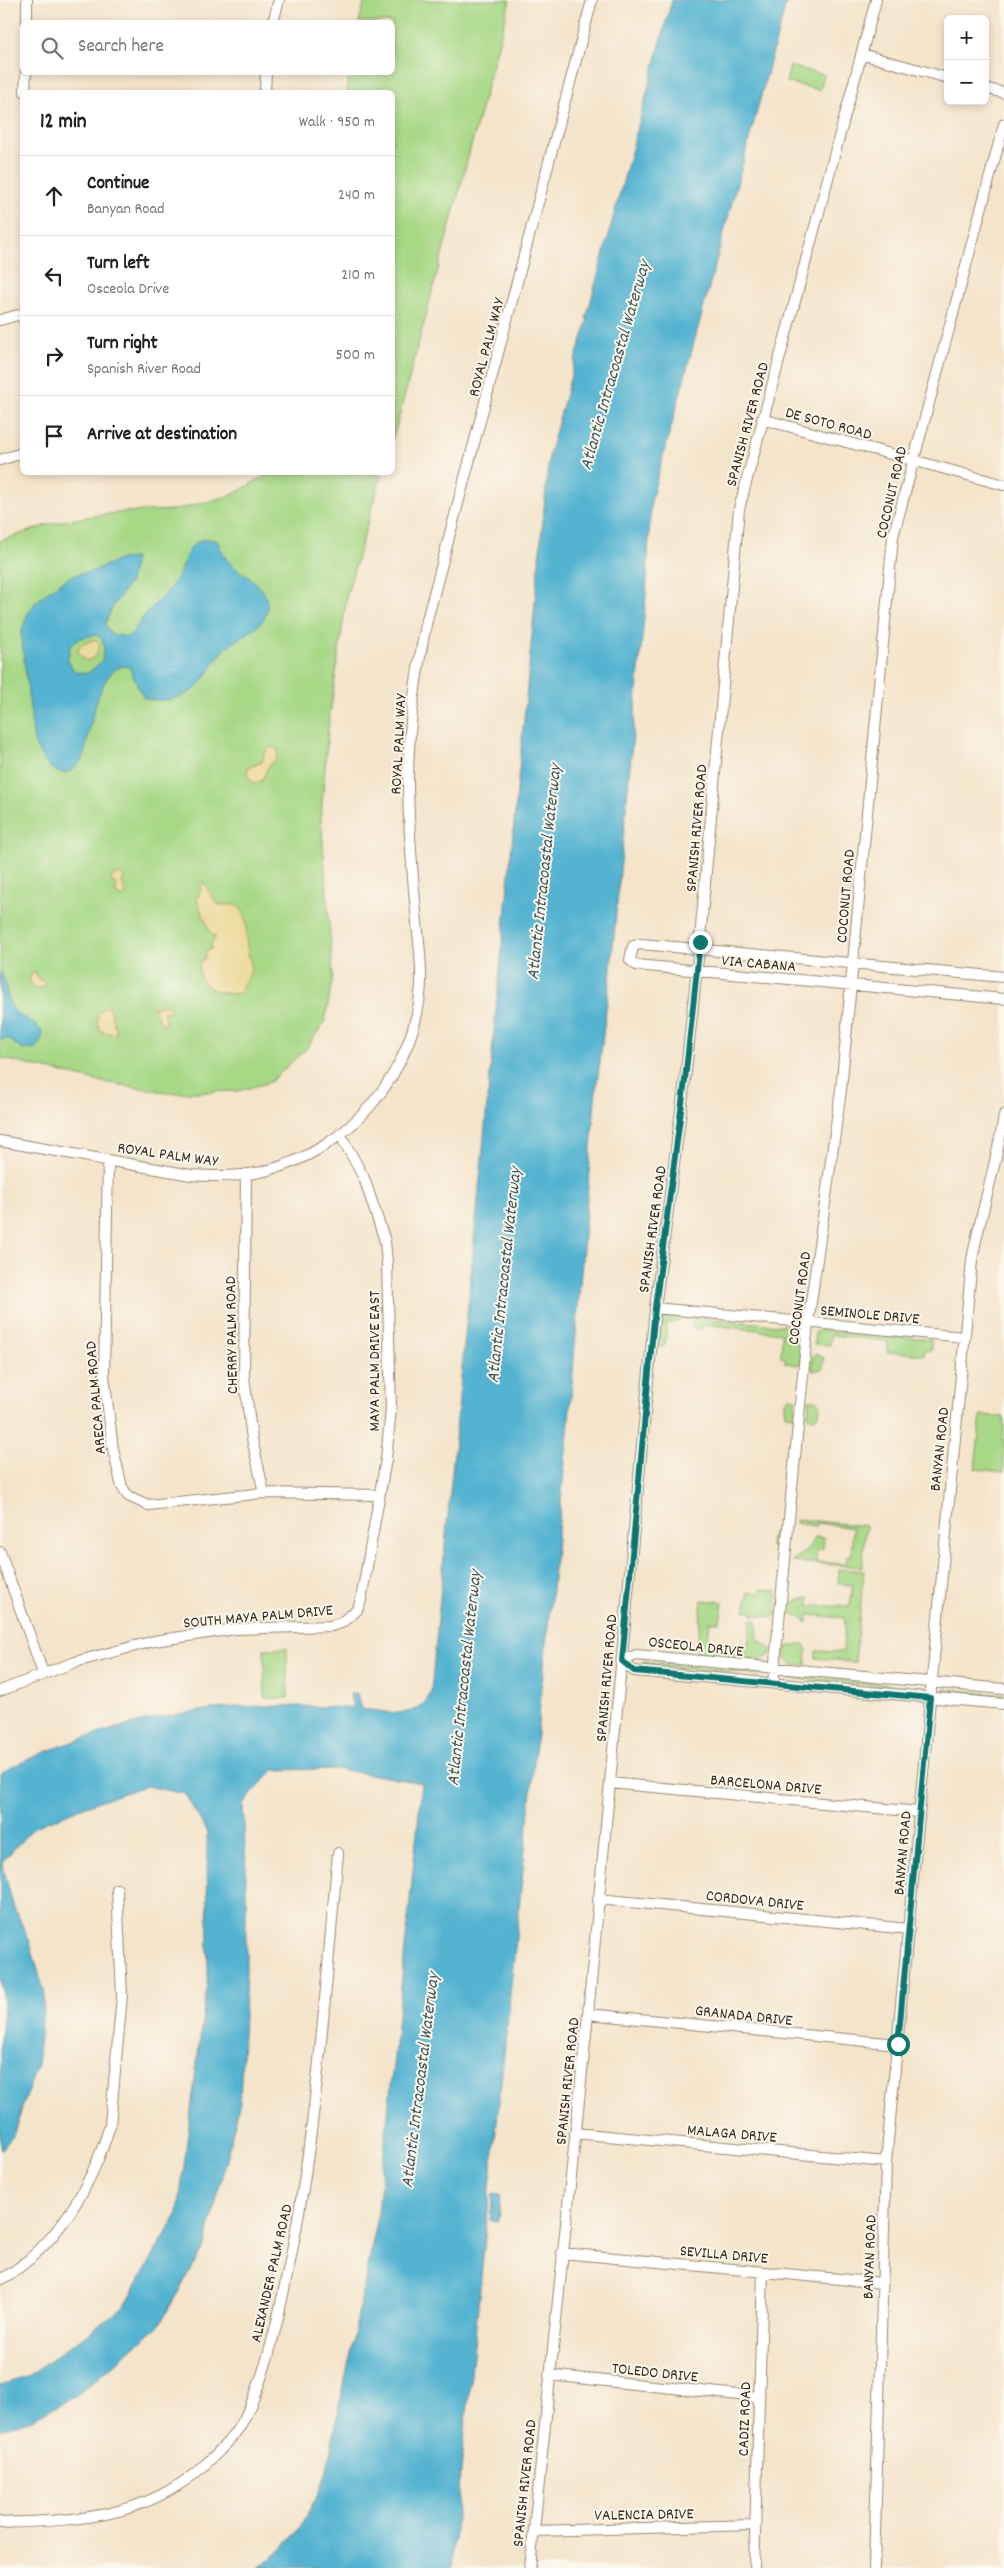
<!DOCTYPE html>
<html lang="en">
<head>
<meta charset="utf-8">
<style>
  body { margin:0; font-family:Dekko,sans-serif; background:#f6f6f6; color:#222 }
  .controls { position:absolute; right:15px; top:15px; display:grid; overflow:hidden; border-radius:8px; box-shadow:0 2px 8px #0003 }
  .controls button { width:45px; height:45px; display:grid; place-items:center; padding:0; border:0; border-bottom:1px solid #e0e0e0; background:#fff; color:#222; font:25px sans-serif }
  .stop { position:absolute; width:15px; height:15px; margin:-11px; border:4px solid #0f766e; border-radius:50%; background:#fff }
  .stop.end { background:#0f766e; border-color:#fff; box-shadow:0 1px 5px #0008 }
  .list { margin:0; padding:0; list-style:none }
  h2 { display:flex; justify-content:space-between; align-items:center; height:65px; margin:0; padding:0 20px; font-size:21px }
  h2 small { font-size:16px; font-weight:400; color:#767676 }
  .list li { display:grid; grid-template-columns:32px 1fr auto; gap:15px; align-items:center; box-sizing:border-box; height:80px; padding:0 20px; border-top:1px solid #e0e0e0 }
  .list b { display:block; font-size:19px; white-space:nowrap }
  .list p { margin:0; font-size:16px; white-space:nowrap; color:#767676 }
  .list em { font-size:16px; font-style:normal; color:#767676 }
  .icon { flex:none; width:28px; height:28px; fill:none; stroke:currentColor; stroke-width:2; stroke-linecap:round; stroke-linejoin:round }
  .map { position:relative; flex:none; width:1004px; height:2568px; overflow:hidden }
  .search { position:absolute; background:#fff; box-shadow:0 2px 8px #0003; left:20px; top:20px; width:375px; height:55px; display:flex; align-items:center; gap:12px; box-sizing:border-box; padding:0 18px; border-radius:8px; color:#767676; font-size:19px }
  .panel { position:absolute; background:#fff; box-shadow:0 2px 8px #0003; left:20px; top:90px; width:375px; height:385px; border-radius:8px }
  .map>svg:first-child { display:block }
  .green { fill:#a7d886; stroke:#718152 }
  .sand { fill:#eeda9e; stroke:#94825e }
  .water { fill:#53b3d1; stroke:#476e78; fill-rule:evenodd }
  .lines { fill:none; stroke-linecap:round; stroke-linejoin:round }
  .street-casing { stroke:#988774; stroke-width:12 }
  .street { stroke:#fff; stroke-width:10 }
  .route { stroke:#0f766e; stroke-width:6 }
  .labels { text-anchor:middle; stroke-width:4; stroke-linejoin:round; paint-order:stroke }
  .street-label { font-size:16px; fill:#3b2a1e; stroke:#fbf7ec }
  .water-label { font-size:18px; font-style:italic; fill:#435a5d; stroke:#fbf7ec }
</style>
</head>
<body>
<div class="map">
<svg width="1004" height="2568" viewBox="0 0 1004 2568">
  <rect width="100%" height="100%" fill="#fbf7ec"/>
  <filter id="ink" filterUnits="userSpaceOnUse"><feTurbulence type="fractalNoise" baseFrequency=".02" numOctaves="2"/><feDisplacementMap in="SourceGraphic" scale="10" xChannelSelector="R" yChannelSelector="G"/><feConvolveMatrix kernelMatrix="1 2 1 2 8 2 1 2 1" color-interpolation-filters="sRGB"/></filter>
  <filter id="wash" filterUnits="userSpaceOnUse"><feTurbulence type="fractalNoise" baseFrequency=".0096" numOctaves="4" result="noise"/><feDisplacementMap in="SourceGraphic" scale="20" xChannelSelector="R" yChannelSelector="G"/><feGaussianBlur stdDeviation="1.12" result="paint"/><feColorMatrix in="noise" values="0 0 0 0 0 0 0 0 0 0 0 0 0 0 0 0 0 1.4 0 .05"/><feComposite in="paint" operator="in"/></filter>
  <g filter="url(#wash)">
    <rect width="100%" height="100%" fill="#f4e4ca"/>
    <path class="green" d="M365,0H510L393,439L392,92H347L349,73L392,72V22H359Z
      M790,66L824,75L820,90L786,82Z
      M270,473H382L347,594L328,729L321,817L333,976L325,1021L306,1049L270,1082L238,1091L171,1093L97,1081L0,1058V541L50,524L92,516L125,512L175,510L232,495Z
      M667,1316H678L680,1321L667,1324L665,1345L661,1348L657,1343L659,1322Z
      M693,1317L797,1327L803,1336L801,1363L798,1365L785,1363V1358L781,1357L782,1333L703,1324L702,1329H693Z
      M818,1330L931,1339V1351L924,1350V1355L887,1352V1341L831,1335L830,1345L814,1344L815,1333Z
      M817,1353L824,1358L823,1369L812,1371V1356Z
      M789,1397L796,1398L794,1417L785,1414V1401Z
      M809,1400H817L820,1404L819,1414L815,1418L808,1417Z
      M981,1415L1004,1417V1472L975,1469Z
      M796,1519L866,1526L862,1567L792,1562L807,1550L815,1537L824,1538L823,1549L817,1550L816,1562L846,1564L847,1556H851L853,1528L816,1523L815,1526L796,1523Z
      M780,1532H784L781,1551L770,1547V1540L773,1533Z
      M839,1569L864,1571L855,1662L816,1658V1651L843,1652L845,1618L808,1615L807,1623L802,1618L788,1614V1604L810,1597L809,1606H850L853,1585L838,1584Z
      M761,1589L777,1590L776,1615L773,1617L752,1615V1611H745L748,1592L760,1593Z
      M702,1600L723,1602L720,1622H710L708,1640L748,1645L751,1620H757L758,1640L771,1649L770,1655L760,1661L696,1656Z
      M799,1644H804L807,1650L806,1665L792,1664L784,1657L783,1648Z
      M287,1648L288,1698H265L264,1649Z
      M643,1661L762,1672L763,1675L643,1665Z
      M793,1675L916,1687L917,1689L791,1679L790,1677Z
      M944,1689L1004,1695V1699L944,1694Z"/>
    <path class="sand" d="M96,640L100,644L95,657L86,661L78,652V648L89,641Z
      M272,747L278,749L277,758L268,767L262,781L253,784L247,774L248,768L262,762L265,751Z
      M119,874L124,877L122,882L126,893L123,898L115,893L117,885L111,881V877Z
      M203,881L217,904C225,907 233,902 240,908C250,918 245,934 247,946C248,956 253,963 250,973C247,981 241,984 240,993C221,997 193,986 200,962L205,958L206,952L211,949L212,941L216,938L210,932L197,901Z
      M32,972L36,973L38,979L45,982V987L36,988L29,981Z
      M164,1004L172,1009L171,1011L164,1012L166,1023L163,1026L153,1008Z
      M105,1007H109L116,1030L115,1035L101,1031L97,1023L98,1013Z"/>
    <path class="water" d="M672,0H787L651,501L646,596L610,978L595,1100L568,1433L451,2568H258C292,2544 312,2513 326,2474L377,2221L422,1783L337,1769L273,1770L243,1804L246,1866V1972L240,2102L205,2246L158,2327L77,2395L32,2419L0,2430V2385L27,2377L123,2308L178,2213L208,1975L207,1832L185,1794L146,1786L99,1801L34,1827L2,1862L13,1905L29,1940L45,1994L37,2064L13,2136L0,2151V2036L4,2013L0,1976V1773C60,1741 145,1717 213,1709C260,1704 307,1706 353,1708L350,1694L357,1693L361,1709C388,1711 418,1722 431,1692L549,456L576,357L588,320L586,319Z
      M206,539L216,540C222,548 223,556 230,563C242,575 263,582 267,601C271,629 239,634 224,650C214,661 208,676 197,687C185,699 158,704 143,697L129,667C98,659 90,735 84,755C82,760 77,767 72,770C54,781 40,756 34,742L21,634L27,615L35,603L47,592L71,576L92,571L121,559L135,558L130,582L113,606L105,624L111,634L127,637C136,631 138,624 144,616C154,604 167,594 175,581C185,566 185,542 206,539ZM95,635L101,637L104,645L102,661L88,673L75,672L68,661L70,646L80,638Z
      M0,971C9,983 4,997 13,1009C21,1019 34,1021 42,1031V1038L37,1048L22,1050L9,1039H0Z
      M493,2194L501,2195L498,2221L490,2220Z"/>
  </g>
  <g filter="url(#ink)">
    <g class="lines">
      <g class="street-casing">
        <path id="street" d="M27,22V0
          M273,22L279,0
          M861,54L948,78
          M985,88L1004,93
          M25,92L26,72
          M265,92L266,72
          M0,320L22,314
          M762,419L1004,485
          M0,460L22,453
          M1004,977L641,944L633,946L630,960L636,965L1004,999
          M0,1141L191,1175C216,1177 241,1177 265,1171C351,1150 416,1071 421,984C422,960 418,936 416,912C412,868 408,825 408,780C408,726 416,673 427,620L592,0
          M108,1160L104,1375L113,1449L122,1487L128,1496L148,1505L264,1493L379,1495
          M246,1174L244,1377L252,1439L264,1493
          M655,1308L964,1337
          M0,1552L43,1673
          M622,1661L634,1671L1004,1704
          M622,1661L636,1655L1004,1689
          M773,1683L808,1323L841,1090L893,537L1004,124
          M0,1691L75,1662L154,1641L235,1629L331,1626L341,1623L357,1610L361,1600L386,1459L391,1409L387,1263L385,1241L364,1178L340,1134
          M610,1783L919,1812
          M598,1899L909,1929
          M588,2014L897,2044
          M575,2133L886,2162
          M562,2253L882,2283
          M0,2280C56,2248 92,2186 110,2125L122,1996L117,1889
          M549,2375L758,2397
          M0,2523C74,2520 139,2520 199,2470C215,2456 234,2438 244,2419C267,2374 279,2315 289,2266C317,2130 325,1991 338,1853
          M534,2531L755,2525
          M530,2568L588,2014L655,1308L685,1080L699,949L739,509L876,0
          M754,2568L763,2272
          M874,2568L886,2162L972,1260C981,1211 997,1164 1004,1115"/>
      </g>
      <use href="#street" class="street"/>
    </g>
  </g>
  <g class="lines" filter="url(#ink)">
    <path class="route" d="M700,942L685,1080L655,1308L622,1661L634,1671L930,1698L898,2044"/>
  </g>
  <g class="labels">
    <g class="street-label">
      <text transform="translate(485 347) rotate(-75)" y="6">ROYAL PALM WAY</text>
      <text transform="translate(829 422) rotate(15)" y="6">DE SOTO ROAD</text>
      <text transform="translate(746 424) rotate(-75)" y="6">SPANISH RIVER ROAD</text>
      <text transform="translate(890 492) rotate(-77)" y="6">COCONUT ROAD</text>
      <text transform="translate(397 744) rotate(-87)" y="6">ROYAL PALM WAY</text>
      <text transform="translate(695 828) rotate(-85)" y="6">SPANISH RIVER ROAD</text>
      <text transform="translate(844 896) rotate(-85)" y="6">COCONUT ROAD</text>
      <text transform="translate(759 962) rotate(5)" y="6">VIA CABANA</text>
      <text transform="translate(168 1153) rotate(8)" y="6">ROYAL PALM WAY</text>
      <text transform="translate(651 1229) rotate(-82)" y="6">SPANISH RIVER ROAD</text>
      <text transform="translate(798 1298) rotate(-82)" y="6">COCONUT ROAD</text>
      <text transform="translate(870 1313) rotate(5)" y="6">SEMINOLE DRIVE</text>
      <text transform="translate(230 1335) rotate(-91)" y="6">CHERRY PALM ROAD</text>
      <text transform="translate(373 1361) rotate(-90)" y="6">MAYA PALM DRIVE EAST</text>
      <text transform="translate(94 1398) rotate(-95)" y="6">ARECA PALM ROAD</text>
      <text transform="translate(938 1449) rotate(-84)" y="6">BANYAN ROAD</text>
      <text transform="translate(258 1615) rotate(-5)" y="6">SOUTH MAYA PALM DRIVE</text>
      <text transform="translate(696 1645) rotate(6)" y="6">OSCEOLA DRIVE</text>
      <text transform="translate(605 1678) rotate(-85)" y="6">SPANISH RIVER ROAD</text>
      <text transform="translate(766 1783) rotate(5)" y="6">BARCELONA DRIVE</text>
      <text transform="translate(901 1853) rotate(-85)" y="6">BANYAN ROAD</text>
      <text transform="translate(755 1899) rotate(6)" y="6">CORDOVA DRIVE</text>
      <text transform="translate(744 2014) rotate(6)" y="6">GRANADA DRIVE</text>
      <text transform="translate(566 2081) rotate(-84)" y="6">SPANISH RIVER ROAD</text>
      <text transform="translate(732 2132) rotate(5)" y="6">MALAGA DRIVE</text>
      <text transform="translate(724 2253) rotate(5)" y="6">SEVILLA DRIVE</text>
      <text transform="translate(868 2257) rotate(-88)" y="6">BANYAN ROAD</text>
      <text transform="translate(270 2273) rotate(-77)" y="6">ALEXANDER PALM ROAD</text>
      <text transform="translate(655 2371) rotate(6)" y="6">TOLEDO DRIVE</text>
      <text transform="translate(743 2419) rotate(-88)" y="6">CADIZ ROAD</text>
      <text transform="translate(523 2483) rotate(-84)" y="6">SPANISH RIVER ROAD</text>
      <text transform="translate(644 2513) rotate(-1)" y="6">VALENCIA DRIVE</text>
    </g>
    <g class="water-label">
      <text transform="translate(614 365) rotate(-74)" y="6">Atlantic Intracoastal Waterway</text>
      <text transform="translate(543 872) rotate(-84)" y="6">Atlantic Intracoastal Waterway</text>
      <text transform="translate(503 1275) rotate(-84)" y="6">Atlantic Intracoastal Waterway</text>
      <text transform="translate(463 1678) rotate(-84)" y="6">Atlantic Intracoastal Waterway</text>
      <text transform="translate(419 2080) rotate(-83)" y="6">Atlantic Intracoastal Waterway</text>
    </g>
  </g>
</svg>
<div class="controls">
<button>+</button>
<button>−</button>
</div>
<div class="stop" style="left:898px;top:2044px"></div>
<div class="stop end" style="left:700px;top:942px"></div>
<div class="search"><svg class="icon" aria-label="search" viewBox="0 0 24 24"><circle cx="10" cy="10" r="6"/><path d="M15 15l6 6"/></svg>Search here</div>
<section class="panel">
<h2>12 min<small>Walk · 950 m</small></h2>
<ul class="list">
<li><svg class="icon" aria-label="ahead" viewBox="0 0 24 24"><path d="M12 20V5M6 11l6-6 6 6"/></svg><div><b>Continue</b><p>Banyan Road</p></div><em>240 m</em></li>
<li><svg class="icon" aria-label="left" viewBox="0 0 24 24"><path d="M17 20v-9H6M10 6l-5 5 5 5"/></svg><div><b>Turn left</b><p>Osceola Drive</p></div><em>210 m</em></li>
<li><svg class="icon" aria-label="right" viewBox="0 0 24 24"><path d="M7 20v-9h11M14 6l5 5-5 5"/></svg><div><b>Turn right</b><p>Spanish River Road</p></div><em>500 m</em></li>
<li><svg class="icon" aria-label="arrive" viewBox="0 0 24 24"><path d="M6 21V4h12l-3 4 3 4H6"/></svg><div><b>Arrive at destination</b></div></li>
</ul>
</section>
</div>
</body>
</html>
